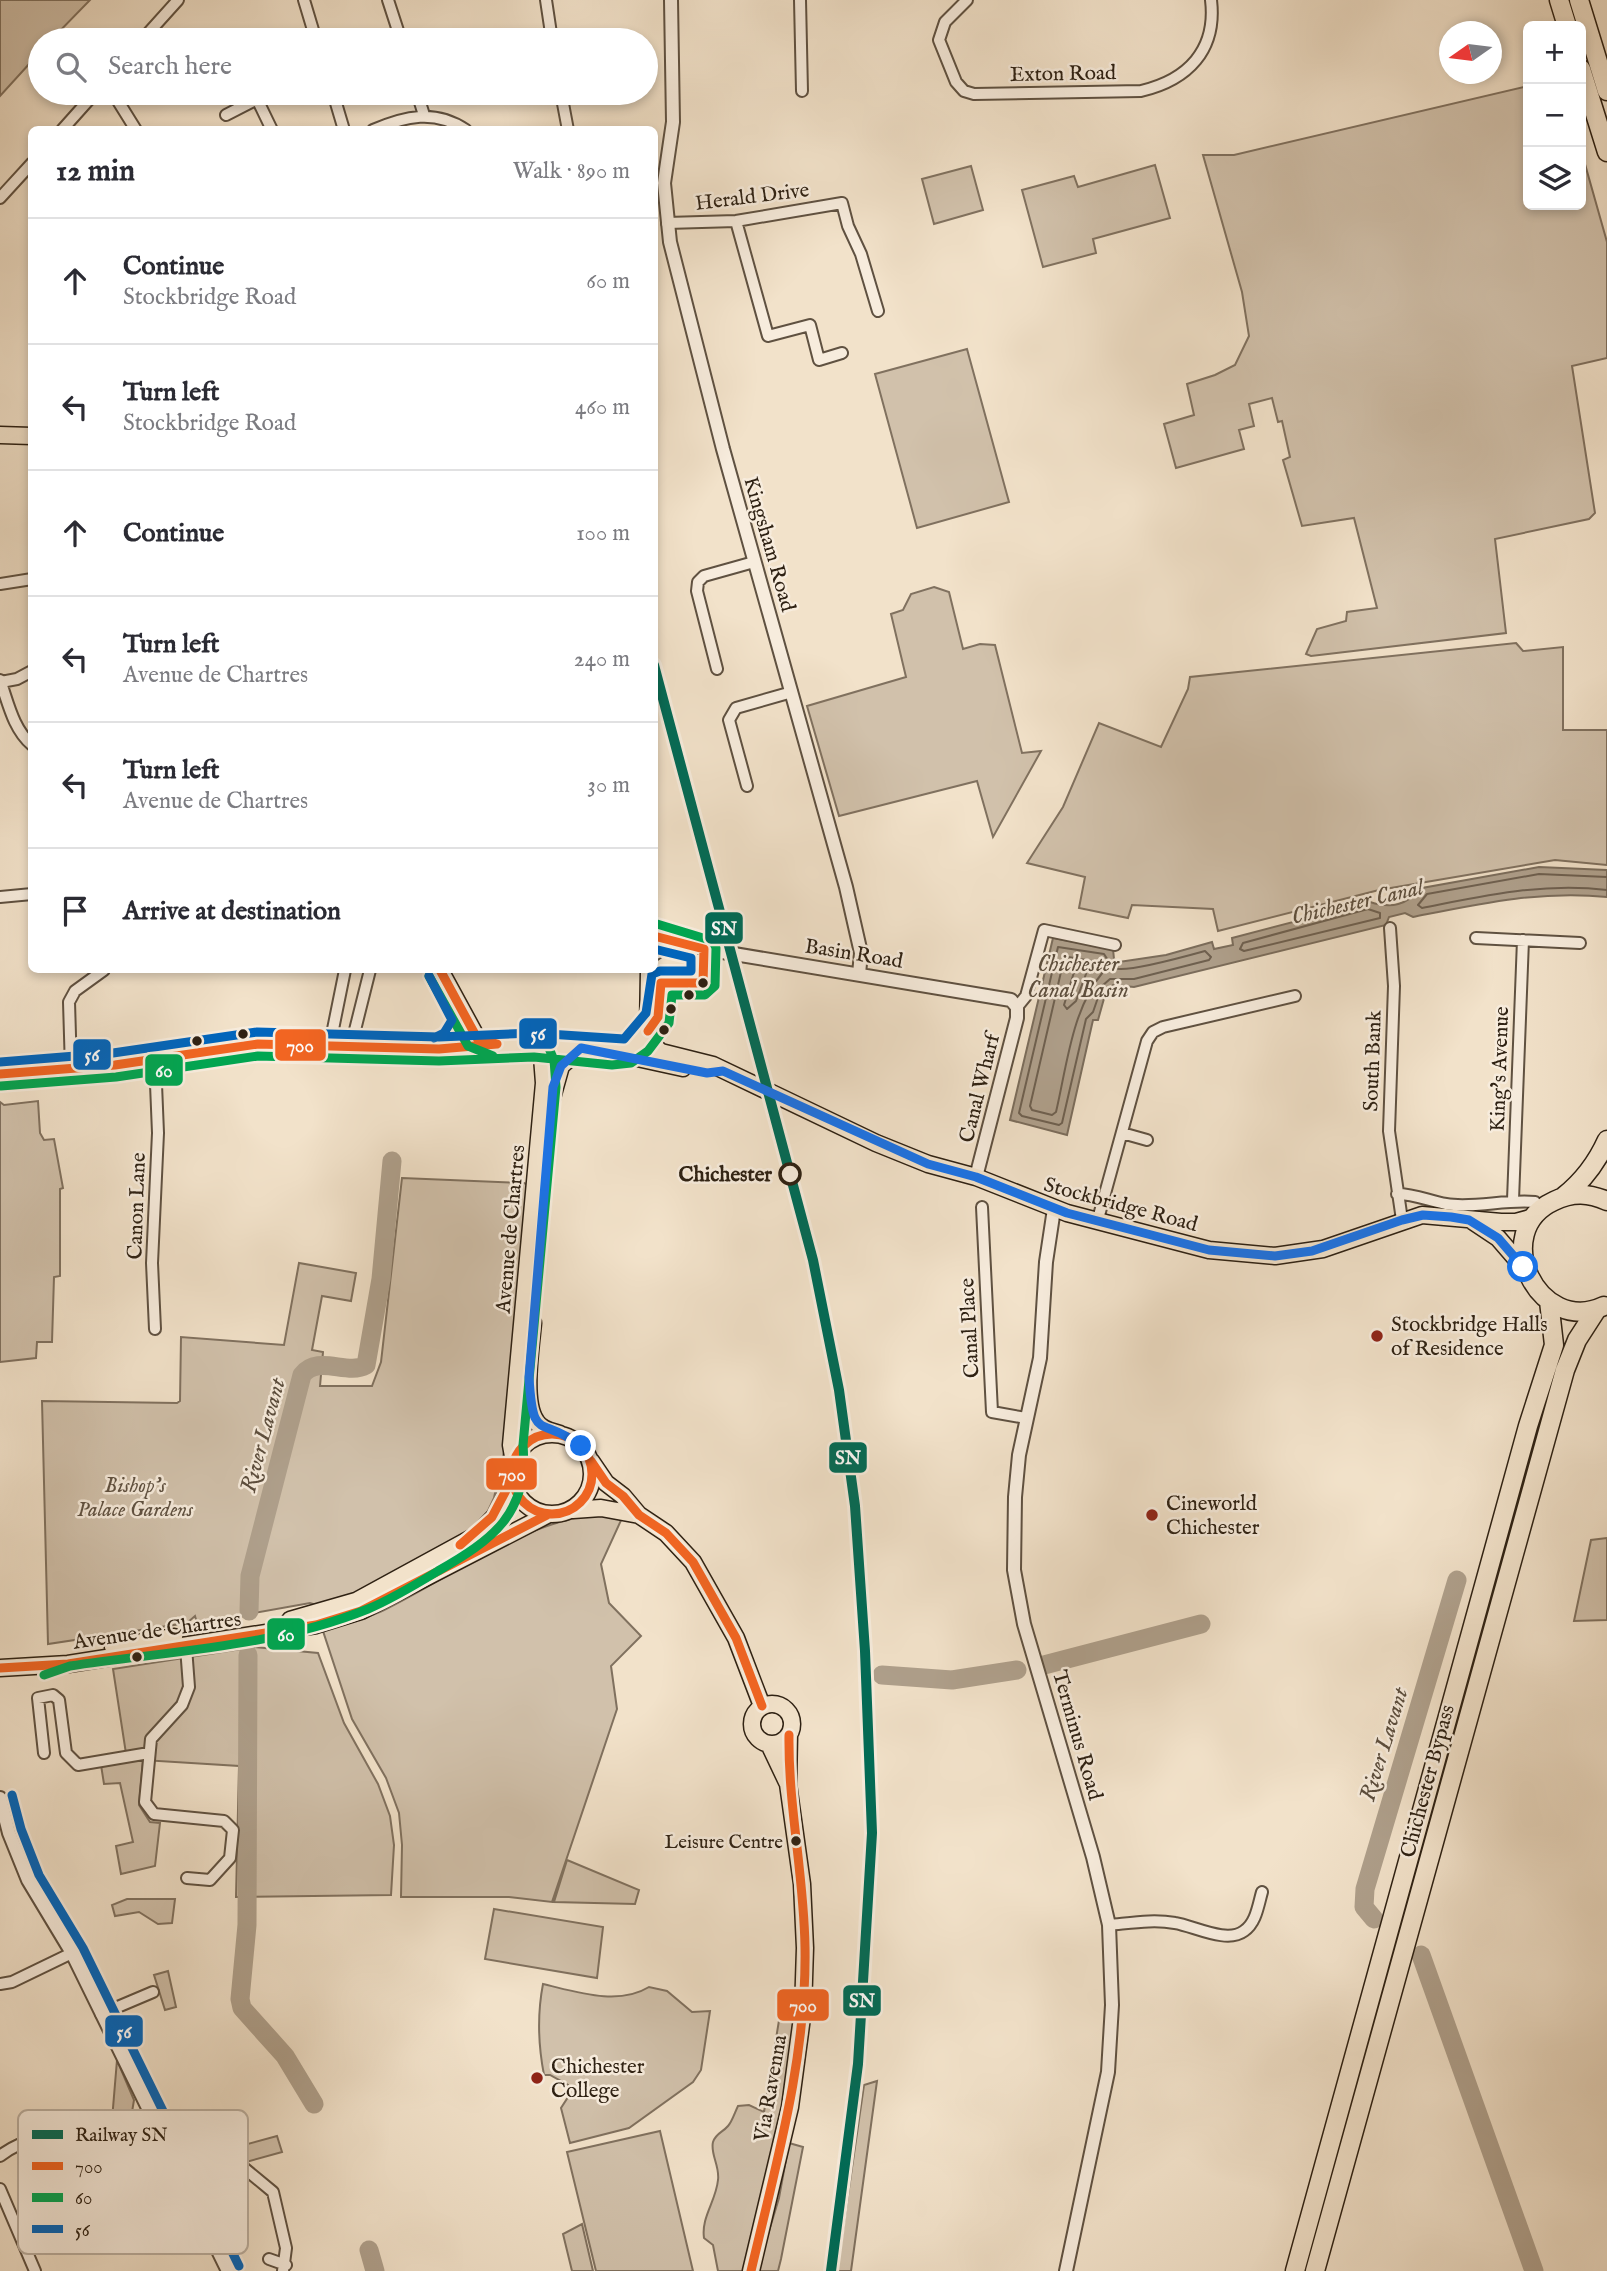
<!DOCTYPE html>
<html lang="en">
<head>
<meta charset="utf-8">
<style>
  body { margin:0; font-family:"IM FELL English",serif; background:#f2f2f3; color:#2b2b33 }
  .controls { position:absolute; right:21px; top:21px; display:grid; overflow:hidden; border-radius:10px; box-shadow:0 4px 10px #0003 }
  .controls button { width:63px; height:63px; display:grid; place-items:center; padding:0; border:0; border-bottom:2px solid #e1e1e2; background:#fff; color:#2b2b33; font:35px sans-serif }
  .compass { position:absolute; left:1439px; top:21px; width:63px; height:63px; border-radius:50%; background:#fff; box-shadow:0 4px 10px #0003; rotate:256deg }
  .stop { position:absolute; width:21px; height:21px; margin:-16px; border:5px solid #1a73e8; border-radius:50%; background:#fff }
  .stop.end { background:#1a73e8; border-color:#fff; box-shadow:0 2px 7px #0008 }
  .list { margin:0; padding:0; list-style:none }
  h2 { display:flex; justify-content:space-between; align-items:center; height:91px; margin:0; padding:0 28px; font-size:30px }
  h2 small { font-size:23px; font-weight:400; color:#7c7c81 }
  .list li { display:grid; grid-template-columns:46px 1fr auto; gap:21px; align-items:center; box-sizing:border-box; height:126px; padding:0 28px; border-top:2px solid #e1e1e2 }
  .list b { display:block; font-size:26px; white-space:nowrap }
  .list p { margin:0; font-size:23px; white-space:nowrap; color:#7c7c81 }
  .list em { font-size:23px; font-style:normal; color:#7c7c81 }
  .icon { flex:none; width:38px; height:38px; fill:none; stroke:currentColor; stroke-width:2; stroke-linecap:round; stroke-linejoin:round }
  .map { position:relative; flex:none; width:1607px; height:2271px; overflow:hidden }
  .search { position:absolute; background:#fff; box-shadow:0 4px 10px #0003; left:28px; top:28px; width:630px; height:77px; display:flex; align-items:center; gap:18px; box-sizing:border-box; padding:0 24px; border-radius:38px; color:#7c7c81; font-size:26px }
  .panel { position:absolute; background:#fff; box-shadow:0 4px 10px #0003; left:28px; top:126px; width:630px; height:847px; border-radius:10px }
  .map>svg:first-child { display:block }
  .green { fill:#d1c1ab; stroke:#80715f; stroke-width:2 }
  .water { fill:#afa08c; stroke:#7b6d5c; stroke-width:2 }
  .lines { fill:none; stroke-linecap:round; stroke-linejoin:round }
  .shore { stroke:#6e6050; stroke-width:2 }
  .stream { stroke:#7b6d5c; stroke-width:3.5 }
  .river { stroke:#afa08c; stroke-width:19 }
  .minor-casing { stroke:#5f5141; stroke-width:14 }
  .tertiary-casing { stroke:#5f5141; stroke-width:16 }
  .primary-casing { stroke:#2e2113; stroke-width:19 }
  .trunk-casing { stroke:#2e2113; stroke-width:21 }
  .minor { stroke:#f7ecdd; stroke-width:10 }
  .tertiary { stroke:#f7ecdd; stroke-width:12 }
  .primary { stroke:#f2e2ca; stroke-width:16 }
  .trunk { stroke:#f2e2ca; stroke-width:18 }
  .bus-1-casing { stroke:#f7ecdd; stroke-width:14 }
  .bus-2-casing { stroke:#f7ecdd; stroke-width:14 }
  .bus-3-casing { stroke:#f7ecdd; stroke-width:14 }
  .bus-1 { stroke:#f26522; stroke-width:9 }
  .bus-2 { stroke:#00a651; stroke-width:9 }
  .bus-3 { stroke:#0065bd; stroke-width:9 }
  .rail-1-casing { stroke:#f7ecdd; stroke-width:16 }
  .rail-1 { stroke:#006b56; stroke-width:10 }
  .route { stroke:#1a73e8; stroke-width:9 }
  .bus-dot { fill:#2e2113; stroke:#f7ecdd; stroke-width:2.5 }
  .stop-dot { fill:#f7ecdd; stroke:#2e2113; stroke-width:3.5 }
  .poi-dot { fill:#8f2418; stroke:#f7ecdd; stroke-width:2.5 }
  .labels { text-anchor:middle; stroke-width:5; stroke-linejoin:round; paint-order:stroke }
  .bus-label { font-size:19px; fill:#2e2113; stroke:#f7ecdd; text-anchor:end }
  .street-label { font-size:21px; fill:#2e2113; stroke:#f7ecdd }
  .stop-label { font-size:21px; font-weight:bold; fill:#2e2113; stroke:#f7ecdd; text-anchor:end }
  .poi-label { font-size:21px; fill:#2e2113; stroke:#f7ecdd; text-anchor:start }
  .park-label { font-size:21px; font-style:italic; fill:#5f5141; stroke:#f7ecdd }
  .water-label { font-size:23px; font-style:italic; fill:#5b4d3d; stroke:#f7ecdd }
  .key { fill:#f7ecdd; stroke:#bbafa0; stroke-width:2 }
  .key-label { font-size:19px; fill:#2e2113 }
  .line-badge { stroke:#f7ecdd; stroke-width:2.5 }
  .badge-label { font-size:19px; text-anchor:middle; font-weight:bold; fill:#fff }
</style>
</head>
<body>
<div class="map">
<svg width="1607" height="2271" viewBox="0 0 1607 2271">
  <rect width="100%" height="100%" fill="#f2e2ca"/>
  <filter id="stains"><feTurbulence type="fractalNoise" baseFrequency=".00286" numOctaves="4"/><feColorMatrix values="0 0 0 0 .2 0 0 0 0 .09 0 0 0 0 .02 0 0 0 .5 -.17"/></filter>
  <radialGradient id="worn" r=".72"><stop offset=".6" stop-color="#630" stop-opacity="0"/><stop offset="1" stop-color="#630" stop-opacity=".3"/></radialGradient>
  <path class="green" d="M0,0H90L51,40H40V52L0,96Z
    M1528,86V205H1581V150L1607,242V358L1572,366L1595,513L1589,519L1495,539L1506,633L1311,656L1306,654L1317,629L1346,621L1347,612L1377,608L1354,518L1302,526L1283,460L1290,457L1282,421L1278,422L1272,398L1249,404L1254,426L1239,430L1244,449L1176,468L1164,424L1194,415L1187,384L1215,375L1235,365L1249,336L1242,292L1203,155H1234Z
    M1155,165L1170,218L1093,239L1096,253L1043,267L1022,190L1074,176L1078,187Z
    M971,166L983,210L934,224L922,179Z
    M967,349L1009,502L917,528L875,374Z
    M934,587L949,592L963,649L980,644L995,645L1022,753L1041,751L993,837L977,781L839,816L807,706L906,677L891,614L903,610L911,594Z
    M1516,643L1523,651L1563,647V730H1607V865L1555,860L1379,890L1218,931L1213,909L1132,905L1128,918L1079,908L1085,877L1027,863L1063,807L1099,723L1161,747L1188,689L1190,677Z
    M38,1101L40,1133L44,1140L54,1139L63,1188L60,1189V1276L54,1277L52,1342H37L36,1358L0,1362V1102L4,1105Z
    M402,1178L524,1183L533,1187L506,1443L494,1498L486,1515L474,1527L388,1582L323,1607L310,1603L197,1623L195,1616L187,1623L48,1644L42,1401L177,1403L180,1401L181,1337L284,1345L299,1263L356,1273L351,1301L322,1296L312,1350L323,1352L320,1386H372L381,1362Z
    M595,1514L623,1516L601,1564L609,1603L641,1636L611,1666L617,1709L552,1902L509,1897H401L402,1845L399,1813L386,1778L352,1719L323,1631C343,1624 366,1619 384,1610C453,1576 518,1525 595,1514Z
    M1607,1538V1620L1574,1621L1591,1540Z
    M254,1647L318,1653L344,1723L378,1784L390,1816L394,1845L391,1895L236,1897L239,1766L143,1760L139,1805L150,1822L160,1823L155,1866L121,1874L116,1846L133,1842L120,1783L104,1784L101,1765L127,1760L113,1669Z
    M567,1860L639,1890L635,1904L554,1902Z
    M127,1899H175L172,1923L158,1924L139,1912L115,1916L112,1905Z
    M494,1909L603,1927L597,1978L485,1959Z
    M168,1971L176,2007L165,2010L154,1975Z
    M543,1984C577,1992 618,2006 649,1987L667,1991L692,2012L710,2011L701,2070L693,2082L629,2128L570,2143L561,2108L570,2094L568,2085L550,2075H544C538,2044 537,2015 543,1984Z
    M783,1996H796L784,2106L744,2271H718L713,2245L704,2238C701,2217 716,2201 718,2180C720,2166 710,2154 713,2142C716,2133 722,2133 728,2126C732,2122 735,2112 738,2106L749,2105L764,2112Z
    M117,2060L134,2100L132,2112L112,2120Z
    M877,2081L851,2271H837L864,2085Z
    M660,2131L693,2271H596L567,2152Z
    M201,2136L207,2155L277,2136L282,2152L221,2169L194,2185L173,2147Z
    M789,2143L803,2147L781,2259L778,2271H757L779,2198Z
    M582,2224L593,2271H572L563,2234Z"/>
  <path class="water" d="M1539,867L1607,870V897C1540,890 1478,904 1413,917L1405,913L1389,917L1386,925L1134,987L1113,985L1105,995L1098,1020H1093L1067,1135L1010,1120L1053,938L1113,949L1114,959L1119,962L1166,955L1212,942L1214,949L1233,945L1232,938L1370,902C1392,909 1406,905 1422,888Z"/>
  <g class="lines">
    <path class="shore" d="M1607,877L1539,874L1427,894L1418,905L1422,908C1484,896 1543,882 1607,890
      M1368,909L1380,913V918L1244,951L1240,949L1243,943Z
      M1058,947L1104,954C1108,960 1111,968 1119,969C1137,970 1187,956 1205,951L1211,957L1209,960L1134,979H1110L1102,986L1093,1012L1086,1019L1062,1123L1059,1125L1022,1116L1019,1113Z
      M1068,957L1098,962L1103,972C1072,1009 1067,1065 1056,1112L1052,1115L1032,1110L1030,1106L1064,959Z
      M1075,969L1084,970L1086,974L1076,1001L1067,1009L1064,1005Z"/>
    <path class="stream" d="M392,1161L395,1162"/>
    <path class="river" d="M249,1611L250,1576L302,1375C318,1354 347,1376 366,1365L381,1279L392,1161
      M248,1655L247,1925L240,1999L242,2008L285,2056L314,2104
      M1044,1665L1201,1624
      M882,1675L952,1680L1017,1670
      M1374,1919L1364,1907L1365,1889L1457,1580
      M1421,1955L1534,2271
      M369,2250L375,2271"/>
    <g class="minor-casing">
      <path id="minor" d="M304,0L316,40
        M388,0L401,40
        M546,0L552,40
        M800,0L802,91
        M967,0L945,22L939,40L956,82L964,91L974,94L1141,91C1188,80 1217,50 1211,0
        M142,40L178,0
        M113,93L136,130
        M333,93L344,130
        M417,93L424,115
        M561,93L568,130
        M226,115L257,99L272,130
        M62,130L95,93
        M373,130C405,116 435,109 466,130
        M0,198L32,163
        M736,221L768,336L810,325L819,360L842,353
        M667,223L736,221L842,203L848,226L861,254L878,311
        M0,584L32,579
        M717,669L697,591L698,582L704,576L754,562
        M0,680C8,702 13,729 32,745
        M1,682L17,679L32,671
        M747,786L729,720L736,708L792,692
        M0,897L32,894
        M1390,928L1394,986L1389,1131L1402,1220
        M1476,938L1580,943
        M1017,1007L1026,996L1044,930L1115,945
        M330,1044L345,970
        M351,1046L370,970
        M442,1048L453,1043L466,1020
        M71,1069L69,1002L75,991L104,970
        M0,1074L115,1065L214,1048L258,1044L439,1049L492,1045
        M1122,1133L1147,1140
        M1397,1194C1415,1194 1429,1201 1446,1204C1472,1209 1506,1199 1535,1202
        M1513,1200L1523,940
        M982,1207L992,1412L1026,1418
        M1098,1219L1147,1041L1153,1032L1163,1027L1295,996
        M155,1329L152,1263L158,1133L156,1084
        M186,1647L189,1687L182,1705L151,1739L145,1802L154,1814L224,1821L233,1830L230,1858L210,1880L187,1878
        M44,1753L38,1698L53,1695L59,1700L66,1753L78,1765L149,1753
        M1109,1925C1131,1923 1153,1919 1175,1923C1194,1926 1227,1944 1244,1931C1256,1923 1258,1906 1262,1892
        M0,1984L12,1982L72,1953
        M101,2014L153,1992
        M0,2156C40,2125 102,2131 149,2115
        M0,2189L35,2271
        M188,2193L232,2170L244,2168L273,2192L286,2248L283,2271
        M269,2259L286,2265"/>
    </g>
    <g class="tertiary-casing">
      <path id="tertiary" d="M671,0L673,122L664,183L670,242L723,449L846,887L861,953L859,974
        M654,936L704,949L1011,1000L1017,1007V1018L976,1177
        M654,954L661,949L681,944
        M1054,1209L1046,1262L1040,1358L1019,1455L1015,1497L1014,1570L1024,1624L1093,1857L1109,1925L1112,2005L1108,2072L1066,2271
        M0,1798L9,1833L28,1880L72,1953L228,2271"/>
    </g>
    <g class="primary-casing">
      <path id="primary" d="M0,435L32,436
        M440,970L477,1038L497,1044L629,1051L648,1031L649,970
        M648,1031L654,1046L661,1052L713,1065L876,1143L928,1164L976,1177L1067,1213L1209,1250L1275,1256L1323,1249L1422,1215L1501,1222H1516L1534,1217
        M619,1054L683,1068
        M552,1098L561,1066L581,1048
        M1471,1220L1498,1238L1523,1267
        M533,1323C531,1347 522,1401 536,1421C541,1430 551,1431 560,1434
        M512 1474a40 40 0 1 1 80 0a40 40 0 1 1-80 0Z
        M591,1461L606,1483L623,1496L639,1515L666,1533L693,1562L736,1638L762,1706
        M514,1462L511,1445L544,1083L542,1057L534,1045
        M573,1510L601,1508L639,1515
        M290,1620L356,1601L477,1535L499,1512L512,1479
        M113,1647L174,1637
        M0,1668L68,1664L316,1625L361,1611L547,1515
        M752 1724a20 20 0 1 1 40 0a20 20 0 1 1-40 0Z
        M769,1744L787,1782
        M751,2271L790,2107L803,2010L805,1948L802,1884L788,1784L789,1735"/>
    </g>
    <g class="trunk-casing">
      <path id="trunk" d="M1559,0L1567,26
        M1579,0L1607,91
        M1581,69L1607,152
        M1564,1196C1583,1181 1597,1162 1607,1140
        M1604,1306C1538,1337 1488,1231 1554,1201C1573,1192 1589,1193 1607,1201
        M1295,2271L1528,1426L1554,1345L1549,1301
        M1315,2271L1565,1370L1577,1340L1597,1309"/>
    </g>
    <use href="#minor" class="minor"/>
    <use href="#tertiary" class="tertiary"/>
    <use href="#primary" class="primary"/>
    <use href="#trunk" class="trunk"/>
    <g class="bus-1-casing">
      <path id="bus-1" d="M440,970L477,1038L497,1044
        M648,1031L658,1017L661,983H703L704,949L654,936
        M0,1074L115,1065L258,1044L439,1049L497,1044
        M512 1474a40 40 0 1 1 80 0a40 40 0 1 1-80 0Z
        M591,1461L606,1483L623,1496L639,1515L666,1533L693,1562L736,1638L762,1706
        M460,1545L492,1517L512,1479
        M0,1668L68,1664L316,1625L361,1611L547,1515
        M751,2271C776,2164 807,2057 805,1947C804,1875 788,1806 789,1735"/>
    </g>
    <g class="bus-2-casing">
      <path id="bus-2" d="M429,976L468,1046L493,1056
        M1,1086L116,1077L258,1056L439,1061L534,1057L612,1065L631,1063L648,1051L669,1023L672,995H705L715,986L716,948L713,941L657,924
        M44,1675L70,1666C169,1651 274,1647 368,1609C392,1599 415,1585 438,1571C492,1540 529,1514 523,1445L556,1087L554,1060L545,1039"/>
    </g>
    <g class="bus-3-casing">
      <path id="bus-3" d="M429,976L452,1020L444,1033L434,1038
        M0,1062L113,1053L257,1032L439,1037L533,1033L624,1039L646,1013L652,974L660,971H691V958L654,949
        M12,1795L21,1829L39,1875L83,1948L239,2266"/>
    </g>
    <use href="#bus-1" class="bus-1"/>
    <use href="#bus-2" class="bus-2"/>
    <use href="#bus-3" class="bus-3"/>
    <g class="rail-1-casing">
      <path id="rail-1" d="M654,665L813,1260L839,1390L855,1506L865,1651L872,1833L858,2064L831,2271"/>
    </g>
    <use href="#rail-1" class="rail-1"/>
  </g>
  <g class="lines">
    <path class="route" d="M581,1446C540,1414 533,1445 529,1377L553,1087L561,1066L581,1048L707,1073L723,1071L928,1164L976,1177L1067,1213L1209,1250L1275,1256L1312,1251L1402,1220L1423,1215L1451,1217L1469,1220L1498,1238L1523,1267"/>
  </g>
  <g class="bus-dot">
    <circle cx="703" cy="983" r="6"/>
    <circle cx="689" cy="995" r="6"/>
    <circle cx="671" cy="1009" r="6"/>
    <circle cx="664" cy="1030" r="6"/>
    <circle cx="243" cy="1034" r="6"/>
    <circle cx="197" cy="1041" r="6"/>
    <circle cx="137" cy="1657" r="6"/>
    <circle cx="796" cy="1841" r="6"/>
  </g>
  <circle class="stop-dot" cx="790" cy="1174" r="10"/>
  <g class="poi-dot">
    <circle cx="1377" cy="1336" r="7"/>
    <circle cx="1152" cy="1515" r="7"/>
    <circle cx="537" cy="2078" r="7"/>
  </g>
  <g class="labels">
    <g class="bus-label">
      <text x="783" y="1848">Leisure Centre</text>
    </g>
    <g class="street-label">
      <text transform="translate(1063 73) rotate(-1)" y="7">Exton Road</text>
      <text transform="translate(752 196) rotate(-7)" y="7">Herald Drive</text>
      <text transform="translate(770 544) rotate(74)" y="7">Kingsham Road</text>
      <text transform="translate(854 953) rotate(9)" y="7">Basin Road</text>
      <text transform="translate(1372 1061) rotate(-88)" y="7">South Bank</text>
      <text transform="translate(1499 1069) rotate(-88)" y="7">King's Avenue</text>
      <text transform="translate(979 1088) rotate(-76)" y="7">Canal Wharf</text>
      <text transform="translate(1121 1204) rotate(15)" y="7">Stockbridge Road</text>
      <text transform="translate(136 1206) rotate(-88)" y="7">Canon Lane</text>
      <text transform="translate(510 1229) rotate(-85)" y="7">Avenue de Chartres</text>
      <text transform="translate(969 1328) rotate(-93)" y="7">Canal Place</text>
      <text transform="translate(157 1630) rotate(-8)" y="7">Avenue de Chartres</text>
      <text transform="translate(1078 1735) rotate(74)" y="7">Terminus Road</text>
      <text transform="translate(1427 1781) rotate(-75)" y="7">Chichester Bypass</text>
      <text transform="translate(770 2088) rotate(-80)" y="7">Via Ravenna</text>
    </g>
    <g class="stop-label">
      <text x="772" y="1181">Chichester</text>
    </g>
    <g class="poi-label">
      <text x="1391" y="1331">Stockbridge Halls<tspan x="1391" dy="24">of Residence</tspan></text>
      <text x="1166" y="1510">Cineworld<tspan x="1166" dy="24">Chichester</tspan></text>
      <text x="551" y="2073">Chichester<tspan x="551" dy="24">College</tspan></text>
    </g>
    <g class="park-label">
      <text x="135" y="1492">Bishop's<tspan x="135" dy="24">Palace Gardens</tspan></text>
    </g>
    <g class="water-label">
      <text transform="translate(1357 901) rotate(-13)" y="8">Chichester Canal</text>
      <text x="1078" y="971">Chichester<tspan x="1078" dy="26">Canal Basin</tspan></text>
      <text transform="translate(262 1435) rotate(-75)" y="8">River Lavant</text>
      <text transform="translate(1383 1744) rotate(-73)" y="8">River Lavant</text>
    </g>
  </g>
  <rect x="18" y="2110" width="230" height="144" rx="10" class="key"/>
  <rect x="32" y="2130" width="31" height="9" fill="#006b56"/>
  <rect x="32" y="2162" width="31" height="8" fill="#f26522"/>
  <rect x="32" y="2193" width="31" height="9" fill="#00a651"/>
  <rect x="32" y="2225" width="31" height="8" fill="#0065bd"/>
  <g class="key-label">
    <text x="75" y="2141">Railway SN</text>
    <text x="75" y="2173">700</text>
    <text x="75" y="2204">60</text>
    <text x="75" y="2236">56</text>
  </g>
  <g class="line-badge">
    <rect x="704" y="911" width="40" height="34" rx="7" fill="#006b56"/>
    <rect x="518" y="1017" width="40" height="33" rx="7" fill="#0065bd"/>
    <rect x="274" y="1028" width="53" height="34" rx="7" fill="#f26522"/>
    <rect x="72" y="1038" width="40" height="33" rx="7" fill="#0065bd"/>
    <rect x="144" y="1053" width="40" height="34" rx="7" fill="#00a651"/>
    <rect x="828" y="1441" width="40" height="33" rx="7" fill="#006b56"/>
    <rect x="485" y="1457" width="53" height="34" rx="7" fill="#f26522"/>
    <rect x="266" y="1617" width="40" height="34" rx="7" fill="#00a651"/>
    <rect x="842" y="1984" width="40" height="33" rx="7" fill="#006b56"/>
    <rect x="776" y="1988" width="54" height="34" rx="7" fill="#f26522"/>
    <rect x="104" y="2014" width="40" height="34" rx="7" fill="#0065bd"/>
  </g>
  <g class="badge-label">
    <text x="724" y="935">SN</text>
    <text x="538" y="1040">56</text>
    <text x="300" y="1052">700</text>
    <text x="92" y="1061">56</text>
    <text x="164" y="1077">60</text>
    <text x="848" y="1464">SN</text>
    <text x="512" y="1481">700</text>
    <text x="286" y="1641">60</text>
    <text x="862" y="2007">SN</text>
    <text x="803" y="2012">700</text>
    <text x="124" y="2038">56</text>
  </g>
  <rect width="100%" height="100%" filter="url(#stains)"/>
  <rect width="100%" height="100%" fill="url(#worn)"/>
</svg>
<div class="controls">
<button>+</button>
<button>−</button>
<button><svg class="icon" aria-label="layers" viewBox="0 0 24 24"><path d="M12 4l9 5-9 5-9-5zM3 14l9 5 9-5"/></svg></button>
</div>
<svg class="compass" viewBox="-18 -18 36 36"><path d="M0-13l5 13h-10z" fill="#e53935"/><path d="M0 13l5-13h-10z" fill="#7c7c81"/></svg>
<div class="stop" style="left:1523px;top:1267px"></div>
<div class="stop end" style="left:581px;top:1446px"></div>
<div class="search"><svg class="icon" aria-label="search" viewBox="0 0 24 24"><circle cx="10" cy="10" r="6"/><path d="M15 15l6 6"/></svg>Search here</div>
<section class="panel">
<h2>12 min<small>Walk · 890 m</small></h2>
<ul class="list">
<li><svg class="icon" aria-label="ahead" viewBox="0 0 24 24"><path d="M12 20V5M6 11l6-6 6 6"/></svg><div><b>Continue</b><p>Stockbridge Road</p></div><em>60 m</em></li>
<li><svg class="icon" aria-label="left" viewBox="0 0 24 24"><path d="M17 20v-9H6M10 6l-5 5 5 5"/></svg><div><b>Turn left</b><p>Stockbridge Road</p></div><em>460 m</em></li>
<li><svg class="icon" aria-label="ahead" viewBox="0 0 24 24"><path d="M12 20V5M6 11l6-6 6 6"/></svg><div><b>Continue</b></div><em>100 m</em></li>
<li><svg class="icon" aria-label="left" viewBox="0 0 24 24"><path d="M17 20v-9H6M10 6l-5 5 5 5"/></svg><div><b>Turn left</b><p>Avenue de Chartres</p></div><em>240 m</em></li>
<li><svg class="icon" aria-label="left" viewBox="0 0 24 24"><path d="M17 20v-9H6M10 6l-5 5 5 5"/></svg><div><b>Turn left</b><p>Avenue de Chartres</p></div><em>30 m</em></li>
<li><svg class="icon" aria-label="arrive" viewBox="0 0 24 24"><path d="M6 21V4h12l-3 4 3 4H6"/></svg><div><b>Arrive at destination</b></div></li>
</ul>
</section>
</div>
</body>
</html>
